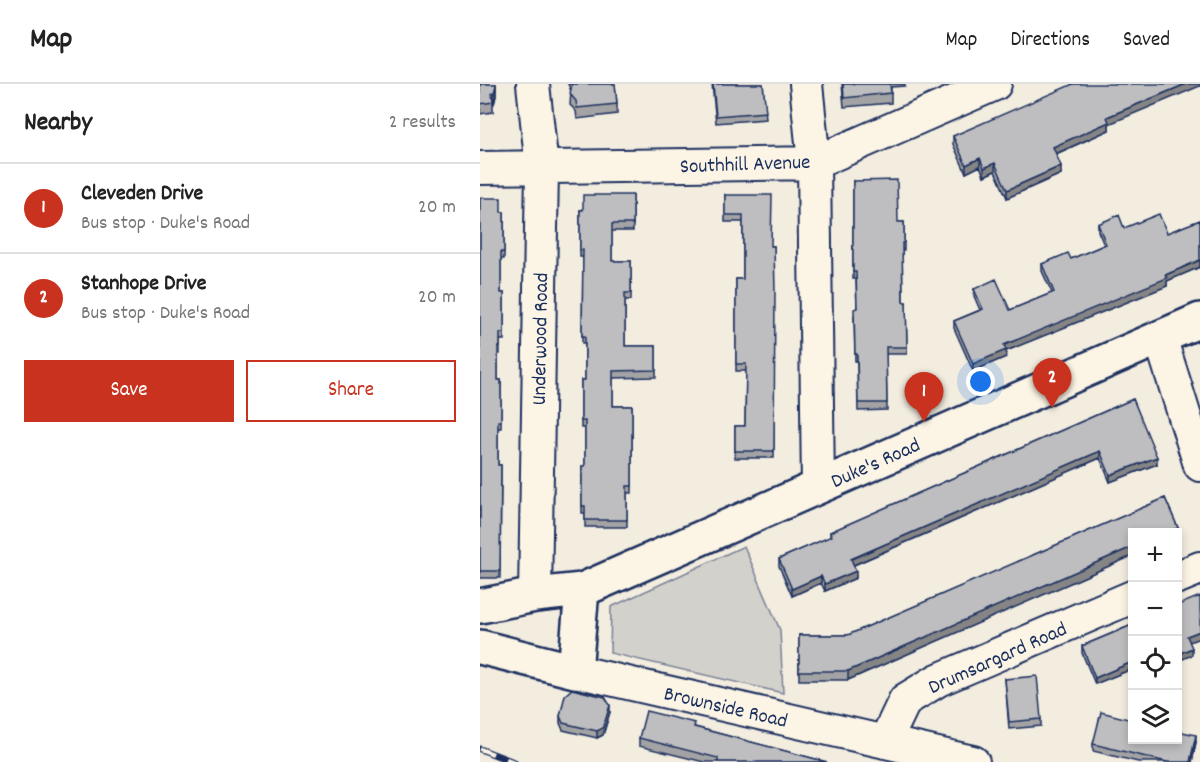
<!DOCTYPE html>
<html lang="en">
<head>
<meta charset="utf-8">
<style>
  body { margin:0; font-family:Dekko,sans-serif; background:#f6f6f6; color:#222 }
  .controls { position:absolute; right:18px; bottom:18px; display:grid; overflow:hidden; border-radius:0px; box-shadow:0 3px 9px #0003 }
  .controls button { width:54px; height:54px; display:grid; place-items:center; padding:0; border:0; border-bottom:2px solid #e0e0e0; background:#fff; color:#222; font:30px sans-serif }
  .you { position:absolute; left:501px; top:298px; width:21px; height:21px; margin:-15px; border:4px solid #fff; border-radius:50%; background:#1a73e8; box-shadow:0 0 0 9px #1a73e833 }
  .badge { display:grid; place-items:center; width:39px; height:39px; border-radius:50%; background:#c8321e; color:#fff; font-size:20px; font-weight:700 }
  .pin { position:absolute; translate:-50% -50px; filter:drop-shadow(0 2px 3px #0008) }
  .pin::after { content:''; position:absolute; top:32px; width:21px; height:18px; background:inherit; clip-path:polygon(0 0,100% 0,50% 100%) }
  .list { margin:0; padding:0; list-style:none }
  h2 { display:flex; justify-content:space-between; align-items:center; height:78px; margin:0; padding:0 24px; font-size:26px }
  h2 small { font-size:20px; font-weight:400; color:#767676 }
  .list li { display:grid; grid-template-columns:39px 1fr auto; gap:18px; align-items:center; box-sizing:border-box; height:90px; padding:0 24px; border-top:2px solid #e0e0e0 }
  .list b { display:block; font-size:22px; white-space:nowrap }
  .list p { margin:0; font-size:20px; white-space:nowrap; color:#767676 }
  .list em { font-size:20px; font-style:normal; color:#767676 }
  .actions { display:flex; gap:12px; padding:18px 24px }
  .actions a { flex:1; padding:14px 0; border:2px solid #c8321e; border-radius:0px; text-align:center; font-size:21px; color:#c8321e }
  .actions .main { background:#c8321e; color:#fff }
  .icon { flex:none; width:33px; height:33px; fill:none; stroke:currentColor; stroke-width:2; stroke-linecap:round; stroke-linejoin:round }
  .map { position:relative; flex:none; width:720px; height:678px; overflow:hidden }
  header { display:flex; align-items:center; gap:36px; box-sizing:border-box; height:84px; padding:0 30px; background:#fff; border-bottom:2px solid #e0e0e0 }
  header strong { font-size:28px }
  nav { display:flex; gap:33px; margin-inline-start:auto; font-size:21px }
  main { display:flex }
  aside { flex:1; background:#fff }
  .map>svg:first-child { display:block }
  .green { fill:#d3d1cc; stroke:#778095; stroke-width:1.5 }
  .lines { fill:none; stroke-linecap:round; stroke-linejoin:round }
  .minor-casing { stroke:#1b2f5e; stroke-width:36 }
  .major-casing { stroke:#1b2f5e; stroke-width:38 }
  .minor { stroke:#fcf5e5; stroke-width:32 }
  .major { stroke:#fcf5e5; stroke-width:33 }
  .rail-casing { stroke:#1b2f5e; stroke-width:7 }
  .rail { stroke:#fcf5e5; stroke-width:4.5; stroke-dasharray:14; stroke-linecap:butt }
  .wall { fill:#a3a3a5; stroke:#1b2f5e; stroke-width:1.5 }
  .shaded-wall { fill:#858586; stroke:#1b2f5e; stroke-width:1.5 }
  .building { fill:#bebec0; stroke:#1b2f5e; stroke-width:1.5 }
  .labels { text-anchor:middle; stroke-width:5; stroke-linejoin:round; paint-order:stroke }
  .street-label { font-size:21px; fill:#1b2f5e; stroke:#fcf5e5 }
</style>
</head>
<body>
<header>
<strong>Map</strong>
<nav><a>Map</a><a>Directions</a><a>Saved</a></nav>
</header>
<main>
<aside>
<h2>Nearby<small>2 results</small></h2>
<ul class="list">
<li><span class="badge">1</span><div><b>Cleveden Drive</b><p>Bus stop · Duke's Road</p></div><em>20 m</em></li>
<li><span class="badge">2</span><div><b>Stanhope Drive</b><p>Bus stop · Duke's Road</p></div><em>20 m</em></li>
</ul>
<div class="actions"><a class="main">Save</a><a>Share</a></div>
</aside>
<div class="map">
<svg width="720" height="678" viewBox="0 0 720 678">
  <rect width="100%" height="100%" fill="#f3ede0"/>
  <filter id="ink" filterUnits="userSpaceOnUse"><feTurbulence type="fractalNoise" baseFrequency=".0167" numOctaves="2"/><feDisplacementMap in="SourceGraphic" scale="12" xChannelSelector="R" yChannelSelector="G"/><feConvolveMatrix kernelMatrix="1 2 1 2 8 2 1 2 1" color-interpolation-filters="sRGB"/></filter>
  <g filter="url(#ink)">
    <path class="green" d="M264,462L300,546L303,609L130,569L131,523Z"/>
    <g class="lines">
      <g class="minor-casing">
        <path id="minor" d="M53,0L62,84L55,511
          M326,0L334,79L338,403
          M0,84L334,79L515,0
          M680,253L720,381
          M698,493L720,484
          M95,587L493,678
          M405,658L425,616L458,596L652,513"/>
      </g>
      <g class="major-casing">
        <path id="major" d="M0,522L55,511L102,506L720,236
          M0,563L95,587L102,506"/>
      </g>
      <use href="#minor" class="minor"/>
      <use href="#major" class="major"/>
      <g class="rail-casing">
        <path id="rail" d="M0,665L34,678"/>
      </g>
      <use href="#rail" class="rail"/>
    </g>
    <path class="wall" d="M0,0H16V12L14,20H13V28L0,30Z
      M88,0H135L137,20V30L97,35L96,27L90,21L91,7Z
      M232,0H283L286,35L236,39Z
      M362,0H425V2L411,3V19L364,23Z
      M629,40V46L576,70L581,90L527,114L515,87L504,92L500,82L486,89L473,60V52Z
      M373,97L418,138H424V166H422L423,218H426L427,270H406L407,326L378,327L377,277H375L374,232L377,224L376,195H373Z
      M153,111V147H132V177H151V216H145V262H176V293L133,294V322H152V409H147V443H105V429H102V382H105V344H101V296H105V259H102L103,173H100V126H103Z
      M245,111L291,162H294V374H255V342H265L266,287H256V195H263V138H245Z
      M0,114L21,128H24V175H21V209H24V256H20V270H18V296H21V344H18V381H21L20,494H0Z
      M720,136V183L687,197V202L526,267V273L493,287L474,244V237L500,226L494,212V205L530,226L572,209L562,187V180L591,175L624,161L618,147V140L644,144L687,149Z
      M653,315L677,380L630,398L620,374L374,481L376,494L345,507L341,499L312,512L299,482V475L350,453V448Z
      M685,414L698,444V452V448H652V472L368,596H319V551H368Z
      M652,541V585L615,600L602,569V562Z
      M525,595L561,635V642L529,645Z
      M130,628L123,651L117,654L83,646L80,639V632Z
      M215,643L347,678H224L159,662V654Z
      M716,658L712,678H658L613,667V660Z"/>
    <path class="shaded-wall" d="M706,0H720V2L629,40V46L573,71V63L627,33Z
      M16,1V12L14,20V9Z
      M500,74V82L486,89V81Z
      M515,79V87L504,92V84Z
      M581,82V90L527,114V106Z
      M720,176V183L687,197V202L526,267V273L493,287V280L524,261Z
      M620,367V374L371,482V475Z
      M677,373V380L630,398V391Z
      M698,444V452V448H687Z
      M652,463V472L368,596V587Z
      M376,487V494L345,507V500Z
      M341,492V499L312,512V505Z
      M720,547V554L707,559V552Z
      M712,564V571L698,577V570Z
      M652,578V585L615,600V594Z
      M130,621V628L123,651L117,654V647Z
      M716,651V658L712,678H710Z"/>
    <path class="building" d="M0,0H16V1L14,9H12L13,18L0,20Z
      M92,0H135L137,20L97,24L96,17L90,10Z
      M233,0H283L286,28L236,32Z
      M363,0H410L411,9L364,14Z
      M593,0H706L627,33L629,38L573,63L581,82L527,106L515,79L504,84L500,74L486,81L473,52Z
      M417,96L418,138H424V158L422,159L423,218H426L427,263H406L407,319H378L377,270H375L374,225L377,224L376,188H373V97Z
      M103,111H153V140H132V177H151V209H145V262H176V286L133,287V322H152V402H147V436H105V422H102V382H105V337H101V296H105V252H102L103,166H100V126H103Z
      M245,111H292L291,162H294L295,207L294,367H255V342H265L266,280H256V195H263V131H245Z
      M0,114H21V128H24V168H21V209H24V249H20V263H18V296H21V337H18V381H21L20,487H0Z
      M679,130L687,149L720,136V176L685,191L687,194L524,261L526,266L493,280L474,237L503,225L494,205L516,195L530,226L574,208L562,180L588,169L591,175L626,160L618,140L639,131L644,144Z
      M653,315L677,373L630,391L620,367L371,475L376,487L345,500L341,492L312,505L299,475L352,452L350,448Z
      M685,414L698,444L687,448H652V463L368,587H319V551H368Z
      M720,512V547L707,552L712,564L698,570V521Z
      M652,541V578L615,594L602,562Z
      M557,592L561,635L529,638L525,595Z
      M92,605L125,613L130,621L123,644L117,647L83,639L80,632L85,611Z
      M166,627L215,639L214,643L347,678H238V674L159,654Z
      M621,628L652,636V656H698V647L716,651L710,678H687L613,660Z"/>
  </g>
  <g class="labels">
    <g class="street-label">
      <text transform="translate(265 79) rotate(-2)" y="7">Southhill Avenue</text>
      <text transform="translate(59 255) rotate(-89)" y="7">Underwood Road</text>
      <text transform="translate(395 378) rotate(-24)" y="7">Duke's Road</text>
      <text transform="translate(517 573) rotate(-24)" y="7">Drumsargard Road</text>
      <text transform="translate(246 622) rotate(13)" y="7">Brownside Road</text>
    </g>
  </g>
</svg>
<div class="controls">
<button>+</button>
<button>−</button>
<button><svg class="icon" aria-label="locate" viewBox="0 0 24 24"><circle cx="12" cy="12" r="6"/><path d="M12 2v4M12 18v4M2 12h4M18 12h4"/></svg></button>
<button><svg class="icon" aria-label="layers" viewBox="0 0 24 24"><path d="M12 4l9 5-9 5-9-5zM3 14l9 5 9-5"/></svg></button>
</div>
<div class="you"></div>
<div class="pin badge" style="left:444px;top:338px">1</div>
<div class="pin badge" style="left:572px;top:324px">2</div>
</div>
</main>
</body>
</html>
